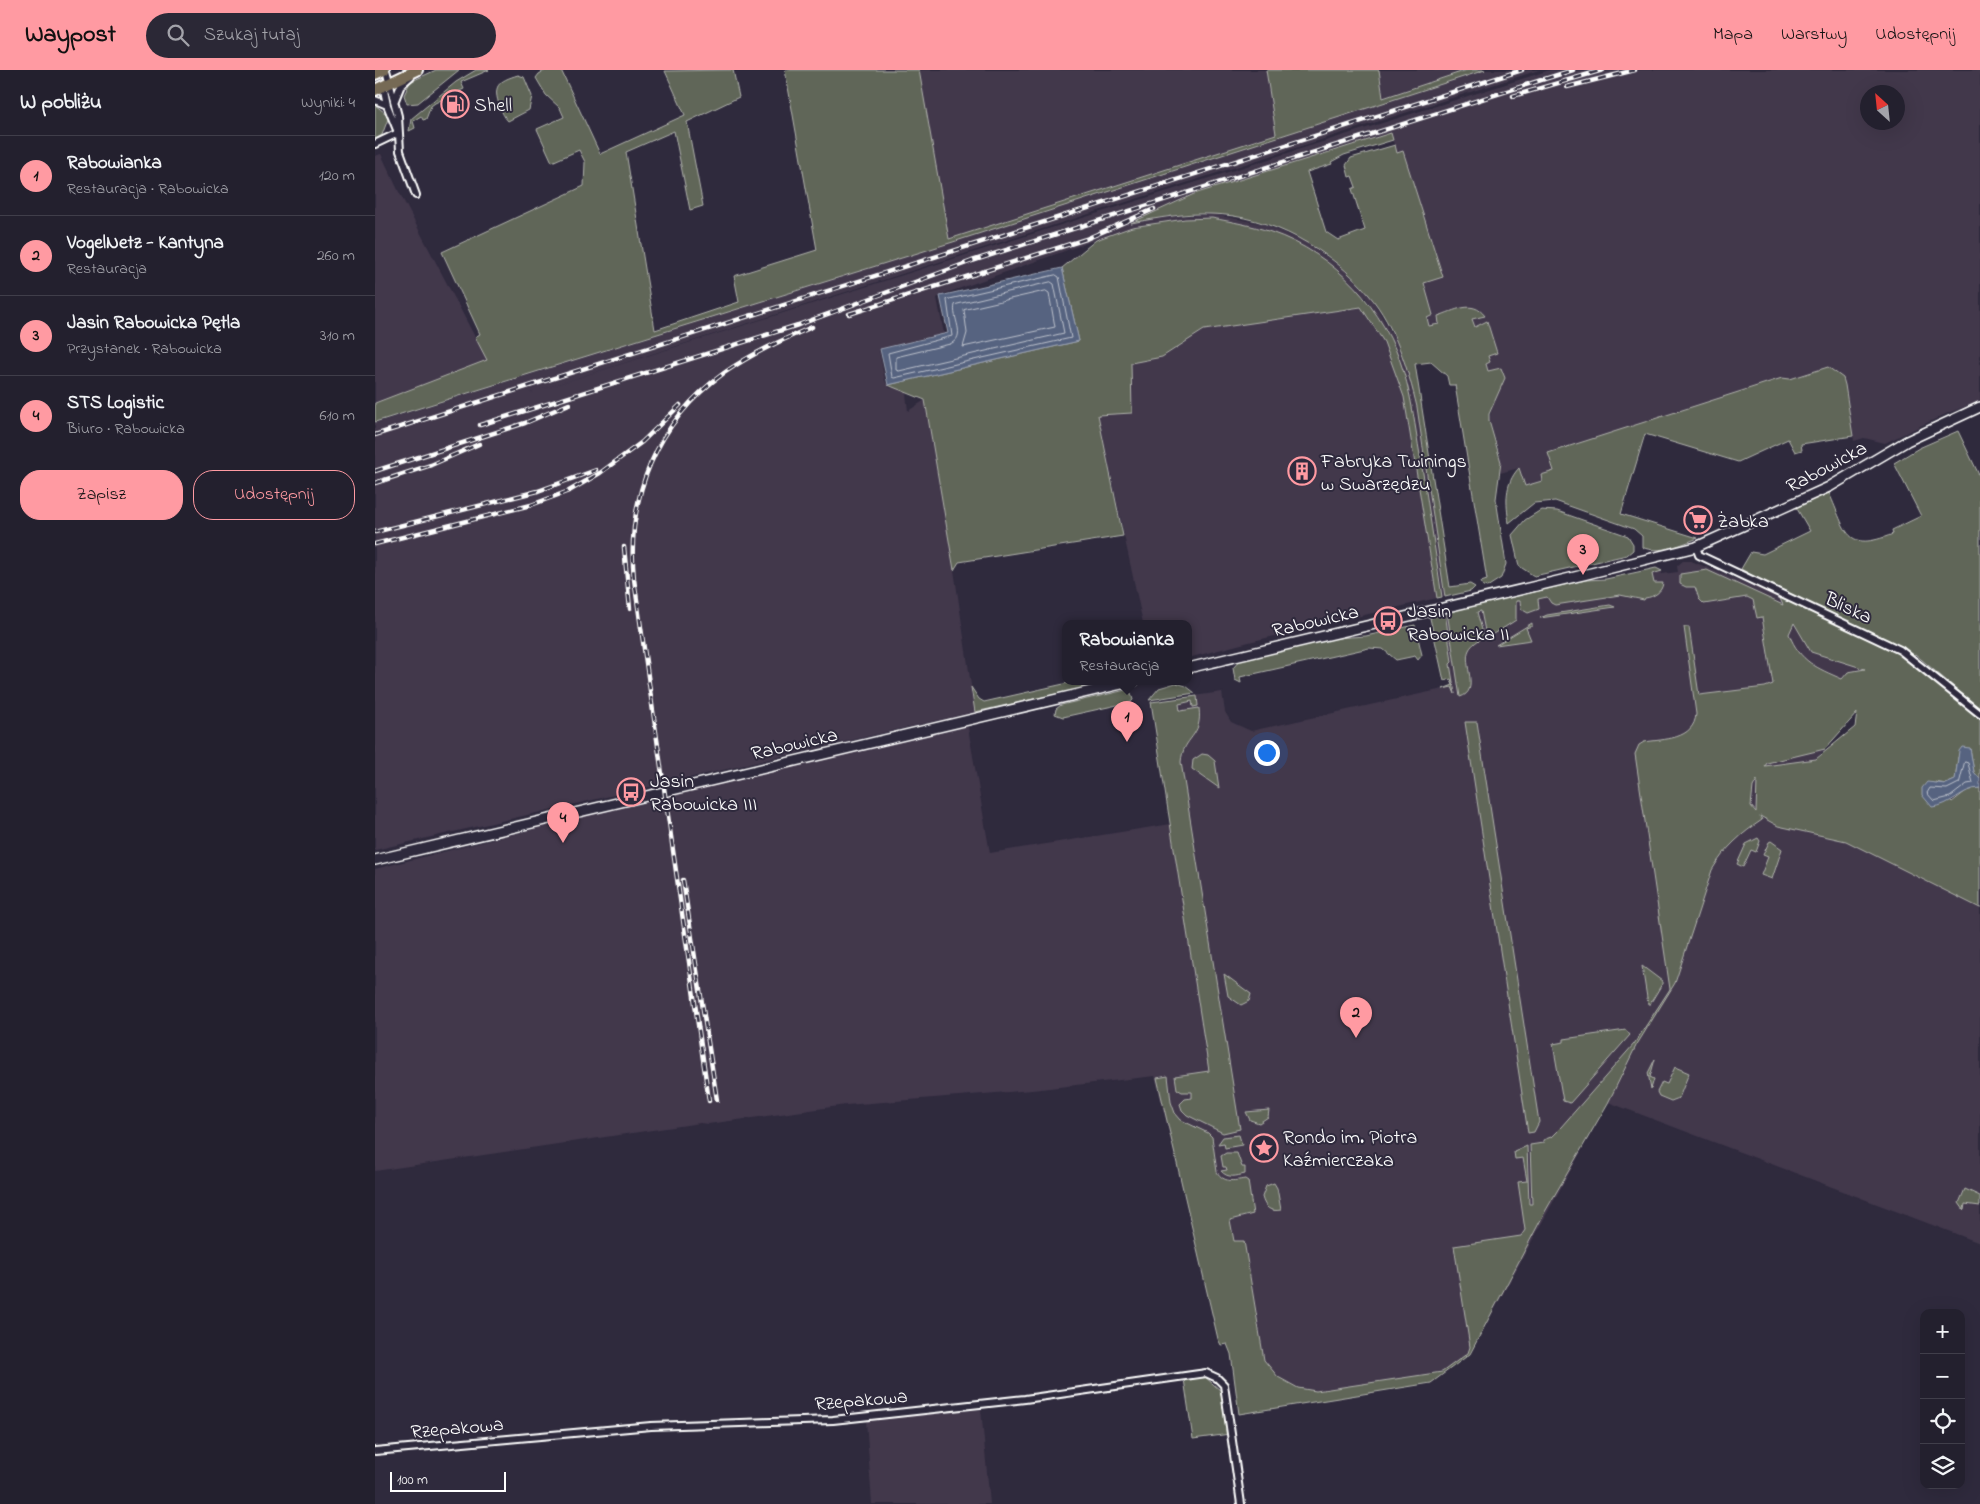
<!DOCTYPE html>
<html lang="pl">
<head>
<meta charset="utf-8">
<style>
  body { margin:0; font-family:"Indie Flower",sans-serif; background:#2b2836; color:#f1f3f6 }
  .controls { position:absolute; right:15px; bottom:15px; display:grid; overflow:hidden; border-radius:10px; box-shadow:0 5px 20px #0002 }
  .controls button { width:45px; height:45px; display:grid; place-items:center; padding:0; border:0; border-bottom:1px solid #403e4a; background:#23202e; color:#f1f3f6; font:25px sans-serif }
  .compass { position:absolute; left:1485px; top:15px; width:45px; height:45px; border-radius:50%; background:#23202e; box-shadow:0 5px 20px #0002; rotate:333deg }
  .scale { position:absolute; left:15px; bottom:12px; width:116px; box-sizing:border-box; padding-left:5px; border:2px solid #fff; border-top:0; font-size:14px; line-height:18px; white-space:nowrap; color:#fff; -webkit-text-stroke:4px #2f2a3d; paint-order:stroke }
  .you { position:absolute; left:891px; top:682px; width:18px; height:18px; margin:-12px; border:4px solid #fff; border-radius:50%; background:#1a73e8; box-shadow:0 0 0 8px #1a73e833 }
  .badge { display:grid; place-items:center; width:32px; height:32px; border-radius:50%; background:#ff9aa2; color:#111; font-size:16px; font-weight:700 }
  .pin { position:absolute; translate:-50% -41px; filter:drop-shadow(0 1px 2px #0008) }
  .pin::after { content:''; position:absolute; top:26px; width:18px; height:15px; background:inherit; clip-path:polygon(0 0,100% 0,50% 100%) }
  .popup { position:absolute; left:687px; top:550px; width:130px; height:65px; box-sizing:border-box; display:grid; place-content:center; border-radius:10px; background:#23202e; filter:drop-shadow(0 1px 4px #0005); font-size:16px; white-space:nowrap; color:#a3a3aa }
  .popup b { font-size:19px; color:#f1f3f6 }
  .popup::after { content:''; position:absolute; left:50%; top:100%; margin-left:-10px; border:10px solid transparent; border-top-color:#23202e }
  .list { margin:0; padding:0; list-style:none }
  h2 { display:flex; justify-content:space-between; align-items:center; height:65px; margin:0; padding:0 20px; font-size:21px }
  h2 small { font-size:16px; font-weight:400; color:#a3a3aa }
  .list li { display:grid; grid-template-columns:32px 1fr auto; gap:15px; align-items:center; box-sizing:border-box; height:80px; padding:0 20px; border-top:1px solid #403e4a }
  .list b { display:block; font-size:19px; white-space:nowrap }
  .list p { margin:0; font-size:16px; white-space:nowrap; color:#a3a3aa }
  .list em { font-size:16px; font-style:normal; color:#a3a3aa }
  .actions { display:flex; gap:10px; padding:15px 20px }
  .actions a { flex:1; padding:11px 0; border:1px solid #ff9aa2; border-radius:20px; text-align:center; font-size:18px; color:#ff9aa2 }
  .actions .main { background:#ff9aa2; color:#111 }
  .icon { flex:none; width:28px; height:28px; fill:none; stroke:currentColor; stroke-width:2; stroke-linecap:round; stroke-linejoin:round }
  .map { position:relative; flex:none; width:1605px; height:1434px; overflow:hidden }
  header { display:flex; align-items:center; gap:30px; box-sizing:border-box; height:70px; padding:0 25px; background:#ff9aa2; color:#111 }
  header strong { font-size:24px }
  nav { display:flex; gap:28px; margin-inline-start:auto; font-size:18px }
  .search { width:350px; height:45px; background:#2b2836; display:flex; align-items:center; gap:12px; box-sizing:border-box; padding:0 18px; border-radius:28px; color:#a3a3aa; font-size:19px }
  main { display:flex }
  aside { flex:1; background:#23202e }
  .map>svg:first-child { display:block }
  .built { fill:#42384c; fill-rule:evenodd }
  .green { fill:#606659; stroke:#b0b2ac; fill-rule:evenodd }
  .water { fill:#576480; stroke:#9aa2b3 }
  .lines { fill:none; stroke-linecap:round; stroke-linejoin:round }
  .shore { stroke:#bcc1cc; stroke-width:1 }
  .street-casing { stroke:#fff; stroke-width:10 }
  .secondary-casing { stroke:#fff; stroke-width:12 }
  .primary-casing { stroke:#fff; stroke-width:14 }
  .street { stroke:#2f2a3d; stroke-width:6 }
  .secondary { stroke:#2f2a3d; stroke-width:9 }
  .primary { stroke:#766a55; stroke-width:10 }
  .rail-casing { stroke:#fff; stroke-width:4.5 }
  .rail { stroke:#2f2a3d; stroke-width:2.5; stroke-dasharray:8; stroke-linecap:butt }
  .labels { text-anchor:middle; stroke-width:4; stroke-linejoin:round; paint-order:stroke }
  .poi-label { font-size:20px; fill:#fff; stroke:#2f2a3d; text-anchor:start }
  .street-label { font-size:20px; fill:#fff; stroke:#2f2a3d }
</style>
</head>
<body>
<header>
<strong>Waypost</strong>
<div class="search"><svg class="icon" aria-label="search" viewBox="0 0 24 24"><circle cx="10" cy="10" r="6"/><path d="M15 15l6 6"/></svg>Szukaj tutaj</div>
<nav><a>Mapa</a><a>Warstwy</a><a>Udostępnij</a></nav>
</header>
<main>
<aside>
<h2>W pobliżu<small>Wyniki: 4</small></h2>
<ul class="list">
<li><span class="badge">1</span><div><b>Rabowianka</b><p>Restauracja · Rabowicka</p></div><em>120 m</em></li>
<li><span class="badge">2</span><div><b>VogelNetz - Kantyna</b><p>Restauracja</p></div><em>260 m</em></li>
<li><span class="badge">3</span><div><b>Jasin Rabowicka Pętla</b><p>Przystanek · Rabowicka</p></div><em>310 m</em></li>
<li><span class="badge">4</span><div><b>STS Logistic</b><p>Biuro · Rabowicka</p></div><em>610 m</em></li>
</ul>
<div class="actions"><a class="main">Zapisz</a><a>Udostępnij</a></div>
</aside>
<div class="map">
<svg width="1605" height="1434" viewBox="0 0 1605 1434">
  <rect width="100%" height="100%" fill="#2f2a3d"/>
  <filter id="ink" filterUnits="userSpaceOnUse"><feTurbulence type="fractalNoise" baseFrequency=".02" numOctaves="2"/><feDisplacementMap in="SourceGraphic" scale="10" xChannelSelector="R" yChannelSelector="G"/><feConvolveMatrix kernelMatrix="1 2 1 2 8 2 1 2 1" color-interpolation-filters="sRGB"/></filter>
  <g filter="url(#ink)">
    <path class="built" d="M544,0H891L901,64L573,169Z
      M1004,0H1092L1008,28Z
      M1110,0H1164L155,323L1175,0H1605V331L1573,343L1510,373L1489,368L1479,371L1470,314L1467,308L1453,297L1415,309L1407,308L1173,383L1179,401L1168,411L1150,416L1144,398L1125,403V385L1114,351L1126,298L1113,302L1111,294L1113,286L1122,283L1112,251L1100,257L1097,249L1105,245L1106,248L1109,244L1104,239L1063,246L1064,254L1054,256L1052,247L1058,245L1049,213L1068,207L1028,81L1022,83L1015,63L819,124L759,152L782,148L837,144L888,154L931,172L970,200L995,226L1020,269L1036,310L1042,337L1070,527H1067L1036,334L1029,304L1013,263L991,228L837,148L810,149L757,157L566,225L562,228L569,264L504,279L510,311L515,318L530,315L533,341L550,330L579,500L600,642L0,780V353L578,172ZM1492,22H1522V52H1492Z
      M6,84L24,122L112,290L0,333V86Z
      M986,237L1009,272L1029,327L1062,528L874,572L813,588V553H768L723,345L757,343L756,293L787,287L829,260Z
      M1308,491H1316L1420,533L1510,610L1390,748L1403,756L1471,771L1605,838V1173L1233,1032L1095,1284L1057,1313L864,1344L856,1284L852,1274L846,1275L780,1006L657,1020L471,1035L333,1054L325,1053L0,1101V799L289,726L590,656L593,658L615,783L796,754L776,632L847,622L850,642L856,652L876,661L1077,617L1075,594L1077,592L1070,542H1072L1080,591L1077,543L1286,501L1287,504L1303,502L1302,496Z
      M606,1339L615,1434H497L491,1350Z"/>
    <path class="green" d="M61,0H84L43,33L32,34L29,25L35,12Z
      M101,0H114L86,12L89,19L60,33L56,36L51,49L48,50L46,46L38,51L40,58L34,61L36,49L81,12Z
      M171,0H186L225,84L310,45L290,1L358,0L364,27L312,52L328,136L315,140L299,61L251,82L280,260L364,232L359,206L442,180L410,0H544L574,169L901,64L891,0H1004L1008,28L1092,0H1110L578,172L0,352V333L112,290L100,267L105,264L67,182L209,116L210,92L204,80L177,92L162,59L189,47L185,38L171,25L161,8L164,4Z
      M143,5L149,7L157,26L154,40L133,51C129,47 127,42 125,37C117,16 123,11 143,5Z
      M0,35L9,42L13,49L7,65L0,69Z
      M1016,63L1018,70L969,85L956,92L957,94L932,102L951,162L963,170L990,160L977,119L981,117L977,106L974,107L971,95L976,88L1020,75L1022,83L1028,81L1068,207L1049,213L1058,245L1052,248L1054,256L1064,254L1063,246C1079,241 1098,229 1110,246L1097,249L1100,257L1112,251L1122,283L1113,286L1115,292L1111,294L1113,301L1126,298L1130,308L1114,344V351L1126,392L1121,429L1131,494L1126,508L1112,517L1108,516L1106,512L1112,510L1080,315H1074L1072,306L1056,292L1040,294L1075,517L1095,514L1100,517L1096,521L1070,527L1042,337C1033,299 1020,256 994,225C957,180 895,145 836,144C809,143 783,148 756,153L819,124Z
      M837,148C857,152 877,155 896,162C960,184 1010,239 1029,303C1037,329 1040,357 1045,385C1053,432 1060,480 1067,527L1062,528L1029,327L1009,272L986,237L829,260L787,287L756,293L757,343L723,345L748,466L584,492L579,500L550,330L513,315L704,271L687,198L721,170L757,157L810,149Z
      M1453,297L1468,308L1470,315L1478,366L1426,374L1427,380L1420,382L1413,369L1363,392L1270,364L1246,444L1323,468C1308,474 1283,485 1267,477V466L1259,459L1180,431L1159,433L1134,453C1131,433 1129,414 1144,398L1150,416L1167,411L1166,405L1179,401L1173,383L1407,308L1415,309Z
      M1583,361L1605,407V639L1540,584L1533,589L1605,648V709L1599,702L1595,678L1583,687L1580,710L1571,714L1560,712L1577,732L1595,718H1605V838L1471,771L1403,756L1385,746L1387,750C1366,764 1350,778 1337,800L1300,913L1261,976L1233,1033L1171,1140L1095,1284L1056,1313L864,1344L856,1284L852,1274L846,1275L843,1269L782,1008L793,1006L796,1032L800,1043L806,1050L833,1063L837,1067L842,1102C849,1113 858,1111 870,1109L873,1111L878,1144L855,1150L859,1171H869L889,1290L903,1307L923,1318L941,1321L1067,1302L1093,1283L1095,1277L1079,1176L1146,1166L1150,1160L1143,1112L1152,1111L1148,1088L1140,1089L1139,1082L1152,1076L1154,1134H1157L1155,1075L1168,1073V1070L1176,1067L1186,1057L1259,974L1295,919L1260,684L1264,675L1269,672C1289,669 1319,670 1321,644L1309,557H1314L1324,625L1390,617L1398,614L1387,547L1382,548L1378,530L1372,527L1329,534L1324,529L1320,517H1311L1305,514V504L1332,500L1408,535L1400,518L1366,499L1376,482L1388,484L1435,461L1421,437L1454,423C1472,462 1470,483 1518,464L1517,460L1546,446L1519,393L1544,378ZM1419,553L1436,582L1490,599L1473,602L1467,609C1442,598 1425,592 1414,564ZM1482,643L1480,657L1441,689L1390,696L1392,693L1450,679ZM1382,710L1381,742L1376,736L1378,717Z
      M1166,440L1182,441L1253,466L1258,474V480L1252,485L1159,506L1144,496L1137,465L1150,450Z
      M1281,498L1287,501L1277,504L1279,513H1288C1287,522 1279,527 1270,528L1269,530L1245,525L1180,535L1176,533L1172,527L1163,529L1164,539L1153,543L1146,539L1145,531H1141V550L1116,566L1115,564L1111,566L1106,541L1102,542L1109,567C1104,570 1097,574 1094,580C1087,594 1106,621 1085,627L1072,542L1211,510L1231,509Z
      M1235,535L1240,537L1165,548L1172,545Z
      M1070,542L1077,592L1075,594L1080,624L1077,617L1068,619L1078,615L1076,609L1069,611L1055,548Z
      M1157,553V556L1151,558L1156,570L1121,575Z
      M1040,555L1047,585L1043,590L1040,586L1021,590L1008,579L994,578L865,607L866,613L860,610L858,598L865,590L961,568L991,566Z
      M702,611H740L600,642L596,617L604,629L609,632Z
      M801,613L811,616L820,623L774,630L784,618Z
      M751,620L756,623L758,630L756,632L688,647L680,644L681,639L686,635Z
      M822,626L823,636L818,637L817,631L804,634L805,641L824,638C828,668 808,666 806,692L865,1059L848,1063L812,1045L807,1040L805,1034L810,1029L817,1028V1022H807L802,1019L800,1006L834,1001L776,632Z
      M1090,652H1102L1164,1052L1159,1062L1153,1063Z
      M827,684L833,685L840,691L844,718L817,699L818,690Z
      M1383,768L1385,771L1381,782L1376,780L1368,797L1362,794L1371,774Z
      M1396,771L1407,779L1397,809L1386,805L1393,787L1388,785L1394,772Z
      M1267,896L1287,911V914L1275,934H1273Z
      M849,904L876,924L874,931L866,935L853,926Z
      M1251,960L1255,965L1195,1033L1188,1031L1178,974L1189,972V969Z
      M1280,989L1275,1007L1279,1009L1276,1019L1273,1003Z
      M1300,997L1314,1003L1304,1028L1296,1031L1284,1026L1282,1022L1287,1012L1292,1014Z
      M894,1040L893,1047L884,1053L875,1050L871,1042Z
      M864,1065L867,1075L850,1078L849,1073L843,1074L848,1067Z
      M876 1078a12 12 0 1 1 24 0a12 12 0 1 1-24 0Z
      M851,1083H862L867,1097H870V1104C861,1106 853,1109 846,1101L852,1100L851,1097H848L846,1086Z
      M899,1113L902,1118L906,1140C895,1142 890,1138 887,1127L891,1116Z
      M1590,1119L1605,1126V1136L1590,1134L1589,1140L1584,1133Z
      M829,1306L846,1321L855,1364L818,1369L809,1309Z"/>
    <path class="water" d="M687,198L704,271L513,315L505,279L573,263L565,226Z
      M1587,677L1595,678L1599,702L1605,709V718C1587,718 1576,736 1557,737L1547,725V718L1552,712L1571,714L1580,710L1584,681Z"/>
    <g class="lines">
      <path class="shore" d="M681,205L684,207L696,268L519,308L517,307L513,283L577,266L572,230Z
        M676,212L679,214L689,263L524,301L521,300V287L575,274C593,266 576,248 580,235Z
        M671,221L674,223L680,257L588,277L592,263L589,240Z
        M1590,692L1593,693L1598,713L1592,714L1575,727L1559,731L1552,723L1555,718L1572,719L1584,713Z"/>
      <g class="street-casing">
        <path id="street" d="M11,0L23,46L25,81L41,125
          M8,15L12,35L22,60
          M0,30L12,35
          M20,30L26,15L36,6
          M0,74L23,63
          M1321,477L1324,485L1525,580L1605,644
          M0,1381L276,1356L458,1350L650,1329L831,1303L842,1308L849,1315L866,1434"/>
      </g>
      <g class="secondary-casing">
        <path id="secondary" d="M813,598L1208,505L1321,477L1454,417L1532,371L1605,337
          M0,790L759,611"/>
      </g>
      <g class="primary-casing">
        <path id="primary" d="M0,4L9,0
          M0,20L42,0"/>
      </g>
      <use href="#street" class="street"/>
      <use href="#secondary" class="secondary"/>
      <use href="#primary" class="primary"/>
      <g class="rail-casing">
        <path id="rail" d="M1192,17L1260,0
          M1138,26L1228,0
          M474,244L711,169L779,139
          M105,355L423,255L597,191L1198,0
          M0,365L1147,0
          M0,401L150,353L194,334
          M0,413L56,395L104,374
          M0,462L163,421L221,400
          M0,474L156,435L194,421L225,403L267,372L305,335
          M249,477L255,539
          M308,810L342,1030
          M334,1031L259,509C251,427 281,352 349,303C376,284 407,270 437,257"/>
      </g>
      <use href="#rail" class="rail"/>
    </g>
  </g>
  <defs>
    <g id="fuel-ring" transform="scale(1.4375)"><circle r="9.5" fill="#2f2a3d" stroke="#ff9aa2" stroke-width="1.5"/><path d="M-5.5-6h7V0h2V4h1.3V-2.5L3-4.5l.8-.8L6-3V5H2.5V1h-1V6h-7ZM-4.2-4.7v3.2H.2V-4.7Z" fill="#ff9aa2"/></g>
    <g id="building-ring" transform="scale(1.4375)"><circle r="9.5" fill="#2f2a3d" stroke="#ff9aa2" stroke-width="1.5"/><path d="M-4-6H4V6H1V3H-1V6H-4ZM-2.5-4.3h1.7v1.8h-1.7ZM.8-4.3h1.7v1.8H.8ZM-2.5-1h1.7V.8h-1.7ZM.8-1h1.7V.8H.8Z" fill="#ff9aa2"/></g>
    <g id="supermarket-ring" transform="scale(1.4375)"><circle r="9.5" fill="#2f2a3d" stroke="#ff9aa2" stroke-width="1.5"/><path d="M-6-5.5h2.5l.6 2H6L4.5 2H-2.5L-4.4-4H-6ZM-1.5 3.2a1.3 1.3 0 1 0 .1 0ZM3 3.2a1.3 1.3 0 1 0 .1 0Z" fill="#ff9aa2"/></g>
    <g id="bus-ring" transform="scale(1.4375)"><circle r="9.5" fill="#2f2a3d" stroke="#ff9aa2" stroke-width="1.5"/><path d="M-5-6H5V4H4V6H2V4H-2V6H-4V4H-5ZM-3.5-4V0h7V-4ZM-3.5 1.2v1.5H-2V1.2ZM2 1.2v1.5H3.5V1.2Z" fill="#ff9aa2"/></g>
    <g id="sight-ring" transform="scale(1.4375)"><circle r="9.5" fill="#2f2a3d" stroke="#ff9aa2" stroke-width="1.5"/><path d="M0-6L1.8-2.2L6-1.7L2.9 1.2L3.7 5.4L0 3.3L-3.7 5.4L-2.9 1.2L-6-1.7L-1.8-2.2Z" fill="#ff9aa2"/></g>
  </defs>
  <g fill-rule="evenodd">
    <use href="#fuel-ring" x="80" y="34"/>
    <use href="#building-ring" x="927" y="401"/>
    <use href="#supermarket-ring" x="1323" y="450"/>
    <use href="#bus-ring" x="1013" y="551"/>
    <use href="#bus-ring" x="256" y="722"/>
    <use href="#sight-ring" x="889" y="1078"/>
  </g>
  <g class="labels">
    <g class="poi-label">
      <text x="99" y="41">Shell</text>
      <text x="946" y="397">Fabryka Twinings<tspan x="946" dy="23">w Swarzędzu</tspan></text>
      <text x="1342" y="457">Żabka</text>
      <text x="1032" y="547">Jasin<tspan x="1032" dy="23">Rabowicka II</tspan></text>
      <text x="275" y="717">Jasin<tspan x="275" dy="23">Rabowicka III</tspan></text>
      <text x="908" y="1073">Rondo im. Piotra<tspan x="908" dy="23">Kaźmierczaka</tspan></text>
    </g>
    <g class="street-label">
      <text transform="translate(1451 396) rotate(-28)" y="7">Rabowicka</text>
      <text transform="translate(1474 537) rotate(25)" y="7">Bliska</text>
      <text transform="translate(940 550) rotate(-13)" y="7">Rabowicka</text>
      <text transform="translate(419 673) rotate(-13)" y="7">Rabowicka</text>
      <text transform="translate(486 1329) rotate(-5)" y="7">Rzepakowa</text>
      <text transform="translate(82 1357) rotate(-5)" y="7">Rzepakowa</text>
    </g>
  </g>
</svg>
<div class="controls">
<button>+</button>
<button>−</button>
<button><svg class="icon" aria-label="locate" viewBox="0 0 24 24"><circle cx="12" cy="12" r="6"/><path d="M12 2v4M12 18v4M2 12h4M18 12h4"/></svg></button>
<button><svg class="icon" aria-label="layers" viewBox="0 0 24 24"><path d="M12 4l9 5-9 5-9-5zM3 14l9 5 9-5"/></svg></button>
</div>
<svg class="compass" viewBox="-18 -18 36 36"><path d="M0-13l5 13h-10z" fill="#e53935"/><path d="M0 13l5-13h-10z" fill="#a3a3aa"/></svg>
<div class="scale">100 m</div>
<div class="you"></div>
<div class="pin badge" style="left:752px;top:672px">1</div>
<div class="popup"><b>Rabowianka</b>Restauracja</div>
<div class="pin badge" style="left:981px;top:968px">2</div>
<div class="pin badge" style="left:1208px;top:505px">3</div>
<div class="pin badge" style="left:188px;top:773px">4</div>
</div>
</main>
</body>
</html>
